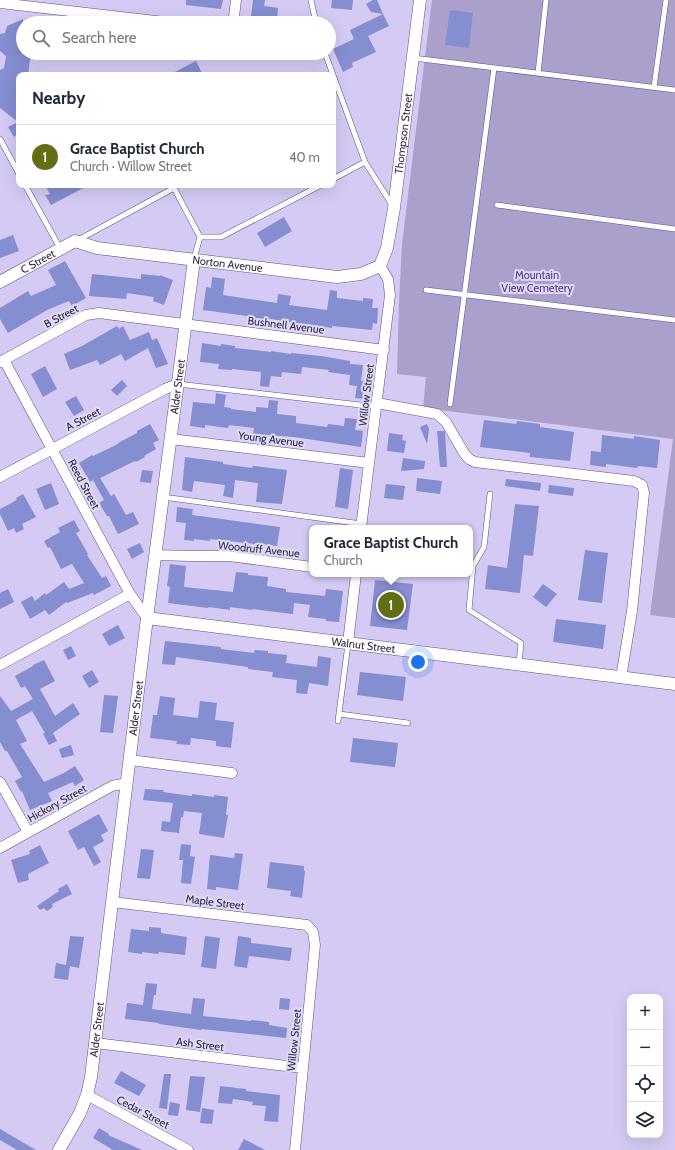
<!DOCTYPE html>
<html lang="en">
<head>
<meta charset="utf-8">
<style>
  body { margin:0; font-family:Cabin,sans-serif; background:#f2f2f3; color:#1f2937 }
  .controls { position:absolute; right:12px; bottom:12px; display:grid; overflow:hidden; border-radius:8px; box-shadow:0 4px 16px #0002 }
  .controls button { width:36px; height:36px; display:grid; place-items:center; padding:0; border:0; border-bottom:1px solid #e0e1e3; background:#fff; color:#1f2937; font:20px sans-serif }
  .you { position:absolute; left:418px; top:662px; width:14px; height:14px; margin:-10px; border:3px solid #fff; border-radius:50%; background:#1a73e8; box-shadow:0 0 0 6px #1a73e833 }
  .badge { display:grid; place-items:center; width:26px; height:26px; border-radius:50%; background:#626d15; color:#fff; font-size:13px; font-weight:700 }
  .pin { position:absolute; translate:-50% -50%; border:2px solid #fff; box-shadow:0 1px 4px #0006 }
  .popup { position:absolute; left:309px; top:525px; width:164px; height:52px; box-sizing:border-box; display:grid; place-content:center; border-radius:8px; background:#fff; filter:drop-shadow(0 1px 3px #0005); font-size:13px; white-space:nowrap; color:#747a83 }
  .popup b { font-size:15px; color:#1f2937 }
  .popup::after { content:''; position:absolute; left:50%; top:100%; margin-left:-8px; border:8px solid transparent; border-top-color:#fff }
  .list { margin:0; padding:0; list-style:none }
  h2 { display:flex; justify-content:space-between; align-items:center; height:52px; margin:0; padding:0 16px; font-size:17px }
  h2 small { font-size:13px; font-weight:400; color:#747a83 }
  .list li { display:grid; grid-template-columns:26px 1fr auto; gap:12px; align-items:center; box-sizing:border-box; height:64px; padding:0 16px; border-top:1px solid #e0e1e3 }
  .list b { display:block; font-size:15px; white-space:nowrap }
  .list p { margin:0; font-size:13px; white-space:nowrap; color:#747a83 }
  .list em { font-size:13px; font-style:normal; color:#747a83 }
  .icon { flex:none; width:22px; height:22px; fill:none; stroke:currentColor; stroke-width:2; stroke-linecap:round; stroke-linejoin:round }
  .map { position:relative; flex:none; width:675px; height:1150px; overflow:hidden }
  .search { position:absolute; background:#fff; box-shadow:0 4px 16px #0002; left:16px; top:16px; width:320px; height:44px; display:flex; align-items:center; gap:10px; box-sizing:border-box; padding:0 14px; border-radius:22px; color:#747a83; font-size:15px }
  .panel { position:absolute; background:#fff; box-shadow:0 4px 16px #0002; left:16px; top:72px; width:320px; height:116px; border-radius:8px }
  .map>svg:first-child { display:block }
  .green { fill:#aba0cc }
  .building { fill:#848ed0 }
  .lines { fill:none; stroke-linecap:round; stroke-linejoin:round }
  .service-casing { stroke:#614e8b; stroke-width:6 }
  .minor-casing { stroke:#614e8b; stroke-width:11 }
  .tertiary-casing { stroke:#614e8b; stroke-width:13 }
  .service { stroke:#fff; stroke-width:5 }
  .minor { stroke:#fff; stroke-width:10 }
  .tertiary { stroke:#fff; stroke-width:12 }
  .labels { text-anchor:middle; stroke-width:4; stroke-linejoin:round; paint-order:stroke }
  .street-label { font-size:11px; fill:#312944; stroke:#e0daf6 }
  .park-label { font-size:11px; fill:#523587; stroke:#e0daf6 }
</style>
</head>
<body>
<div class="map">
<svg width="675" height="1150" viewBox="0 0 675 1150">
  <rect width="100%" height="100%" fill="#d4caf4"/>
  <path class="green" d="M432,0H675V618L650,615L673,439L423,408L426,377L397,374L399,303L402,244Z"/>
  <path class="building" d="M186,0H223L221,9L186,5Z
    M253,0H265L264,6L278,8L277,20L251,17Z
    M332,0H353L352,10L331,8Z
    M373,0H377L383,14L371,12L366,4Z
    M450,10L473,13L469,48L445,45Z
    M383,14L389,26L368,36L376,52L352,63L353,67L343,72L333,49L354,39L350,30Z
    M23,19V53H31L28,75H19V133L14,137L8,127L18,122L0,108V70L4,68L6,56L0,51V34L5,33L7,26Z
    M196,61L203,75H169Z
    M45,185H89L51,205L45,195L50,194Z
    M284,217L292,231L265,247L257,233Z
    M13,235L19,251L0,258V240Z
    M65,261L86,298L72,306L69,301L47,310L8,333L0,319V308L28,291L31,296L56,285L48,270Z
    M92,274L141,279V274L160,276V275L173,280L164,305L153,301L154,297L127,293L126,299L89,296Z
    M212,277L225,279L223,295L277,303L278,294L291,296L289,305L327,310L330,290L337,291V298L363,301V298L373,299L372,308H378L377,324L373,323L372,330L332,326V328L264,318V320L247,317V316L203,310L206,287L211,288Z
    M117,326L119,329L123,326L130,340L149,332L152,340L157,338L168,364L156,368L148,348L125,361L121,354L100,365L97,360L70,370L64,354L82,346Z
    M202,343L221,346V344L235,346V348L271,352V351L291,354V353L321,356L350,361V364L363,365L361,381L369,382L366,399L355,398L357,386L349,385L350,375L328,372L329,370L302,367L301,374L282,372L281,377L271,376L269,387L260,386L261,372L232,369V370L218,369L219,364L200,362Z
    M45,366L57,389L43,397L31,374Z
    M122,380L127,386L117,396L111,390Z
    M216,393L226,395L224,407L231,408V409L256,412V407L268,408L269,400L278,401L277,414L296,416V423L327,427L328,424L344,426L345,418L357,419L355,430L363,431L361,447L294,437L253,434L254,428L229,425L228,428L205,425V428L190,426L193,402L215,404Z
    M76,396L84,410L74,416L65,402Z
    M484,420L516,424L517,421L540,424V427L574,432L570,461L530,457V453L480,447Z
    M150,424L159,440L153,443L156,449L144,456L145,457L136,462L135,461L100,478L111,496L114,494L126,515L133,512L139,524L118,534L109,516H107L99,503L104,500L93,480L90,482L79,463L92,455L93,456L118,444V443L137,433V431Z
    M427,424L429,429L427,444L420,427Z
    M437,431H444L445,432L447,467H440Z
    M389,433L403,435L402,440L406,441L404,453L387,451Z
    M602,435L634,439V436L660,440L657,468L638,466L637,468L606,464V467L590,465L591,451L601,452Z
    M185,457L223,462V464L252,468L253,466L287,470L282,504L256,502L258,483L235,480L233,498L223,496L225,485L194,481L192,492L182,490Z
    M403,458L425,461L424,469L401,471Z
    M340,468L353,470L348,509L335,507Z
    M142,470L153,471L151,483L140,482Z
    M417,478L442,481L440,494L416,491Z
    M506,479L541,483L540,491L505,486Z
    M51,483L59,504L45,510L36,489Z
    M386,484L405,486L403,500L384,498Z
    M549,485L574,488L573,496L548,493Z
    M23,494L36,517L22,524L24,529L16,533L14,528L8,531L0,514V509L17,500L16,498Z
    M515,504L539,506L533,556L524,555L520,593L485,589L488,565L507,568Z
    M177,507L193,509L192,515L280,527L277,546L255,543V544L210,539V541L194,539V541L184,540L186,523L176,522Z
    M74,520L80,531L76,533L88,554L87,555L102,578L106,576L111,586L94,595L93,593L67,603L66,602L49,615L45,610L30,619L21,602L32,596L35,601L45,593L46,595L64,582L69,589L84,583L72,564L61,569L50,547L48,548L44,541L60,532L58,528Z
    M140,543L144,552L132,559L127,549Z
    M585,550L608,553L602,603L578,600Z
    M170,564L186,566L184,587L233,592L236,572L248,573V575L268,577L267,586L286,589V592L325,596L326,589L343,591L339,622L326,621V619L308,617L310,605L294,603L293,614L253,609L252,610L230,607V610L209,607L208,608L168,603L170,587L167,586Z
    M375,580L413,584L407,630L370,626Z
    M543,584L557,594L546,607L533,597Z
    M8,589L14,602L0,609V593Z
    M556,619L606,625L603,649L553,642Z
    M118,625L125,638L109,646L102,634Z
    M165,641L221,647V649L254,653L255,650L268,651V653L287,655L286,663L317,667L318,656L331,658L328,686L309,683L307,694L296,693L297,680L272,677L273,672L248,669V667L176,657L175,665L162,664Z
    M71,646L76,656L68,660L63,650Z
    M44,660L55,681L40,689L55,716L73,703L80,714L53,733L57,741L49,745L43,734L45,733L32,711L16,720L27,741L20,744L44,782L64,773L75,766L84,780L75,786L73,782L48,793L52,801L30,810L22,791L21,792L15,781L22,777L7,751H5L0,742V696L11,711L33,699L25,686L21,688L15,676L33,666V665Z
    M92,670L99,682L89,688L82,676Z
    M360,672L406,677L403,701L357,695Z
    M104,695L118,696L113,733L100,732Z
    M160,696L175,698L173,715L198,718L200,701L217,703L215,720L234,722L231,748L216,746V741L191,738L190,745L176,744L177,741L150,738L153,715H157Z
    M353,738L398,743L395,767L350,762Z
    M71,745L74,755L62,758L59,749Z
    M145,789L164,790L163,792L192,796V794L214,797V795L228,797L226,815H228L224,838L199,834L202,813L184,811L183,817H181L179,833L161,831L162,821L170,822L173,803L143,800Z
    M99,814L108,831L101,835L104,841L93,847L101,862L94,866L84,847L78,850L68,831Z
    M181,844L191,845L190,856L195,857L191,884L181,883L183,860H179Z
    M40,845L49,863L28,874L29,880L18,883L11,860L30,854L29,851Z
    M141,849L154,850L150,879L137,878Z
    M235,853L243,854L238,890L216,887V890L207,889L210,855L234,858Z
    M270,862L304,866V871H305L302,898L290,896L291,891L267,888Z
    M67,884L72,894L52,904L53,907L47,911L44,908L40,910L37,906L59,891L58,889Z
    M149,927L161,928V933L187,937L185,955L159,952L158,954L142,952V954L128,952L131,929L149,931Z
    M70,936L84,937L79,968L70,966L68,980L54,978L56,963L66,965Z
    M205,936L220,938L216,969L201,967Z
    M238,936L251,938V943L292,948L290,961L249,956L247,968L234,966Z
    M146,983L157,984L156,995H154L152,1009L191,1014L193,998L205,999L203,1016L251,1021V1020L269,1022V1025L287,1028L286,1038L202,1029L201,1030L159,1024V1023L125,1019L127,1003L143,1005Z
    M280,998L290,999L289,1010L279,1009Z
    M121,1071L146,1085L139,1096L114,1083Z
    M164,1074H171L167,1109L159,1108Z
    M190,1076L205,1077L200,1112L186,1110Z
    M220,1086L246,1089V1091L280,1095L278,1122L264,1121L266,1106L252,1105L253,1102L233,1099L232,1104L218,1103Z
    M170,1102L180,1104L178,1116L168,1115Z
    M202,1108L214,1110L212,1124L200,1123Z
    M99,1128L109,1134L108,1135L142,1150H113L93,1138Z
    M0,1129L36,1150H17L0,1140Z
    M244,1139L265,1150H238Z"/>
  <g class="lines">
    <g class="service-casing">
      <path id="service" d="M311,0L316,23
        M325,53L365,162L392,205
        M413,58L675,90
        M538,73L546,0
        M654,87L666,0
        M0,139L19,174
        M333,179L365,162
        M25,185L60,248
        M497,205L675,229
        M78,240L174,188L200,237
        M194,259L200,237H221L321,185
        M426,290L675,320
        M178,384L369,406L377,403
        M450,404L494,68
        M490,494L484,547L473,566L469,610L521,643L519,664
        M163,497L362,524
        M339,714L408,723
        M338,721L348,644"/>
    </g>
    <g class="minor-casing">
      <path id="minor" d="M0,3L173,23
        M231,23L234,17L236,0
        M4,360L130,594L147,618
        M0,362L86,315L99,313L384,350
        M377,403L437,414L446,422L464,453L469,459L475,462L634,481L642,485L644,493L632,611L621,678
        M171,439L369,463
        M0,477L165,389L178,384
        M361,528L390,295L388,279L380,266
        M155,555L190,556H229L312,567
        M348,643L356,574
        M0,665L130,594
        M130,760L232,773
        M0,782L28,832
        M0,848L112,786L127,783
        M112,902L307,925L313,932L315,945L295,1150
        M95,1043L303,1068
        M87,1095L188,1150"/>
    </g>
    <g class="tertiary-casing">
      <g id="tertiary">
        <path id="s1" d="M0,282L75,241L97,248L337,277L361,274L380,266L387,248L394,208L420,0"/>
        <path id="s2" d="M147,618L675,684"/>
        <path id="s3" d="M59,1150L80,1113L87,1095L91,1077L112,902L147,618L194,260"/>
      </g>
    </g>
    <use href="#service" class="service"/>
    <use href="#minor" class="minor"/>
    <use href="#tertiary" class="tertiary"/>
  </g>
  <g class="labels">
    <g class="street-label">
      <text dy="4" stroke="none"><textPath href="#s1" startOffset="530">Thompson Street</textPath></text>
      <text dy="4" stroke="none"><textPath href="#s1" startOffset="43">C Street</textPath></text>
      <text dy="4" stroke="none"><textPath href="#s1" startOffset="240">Norton Avenue</textPath></text>
      <text transform="translate(61 316) rotate(-28)" y="4">B Street</text>
      <text transform="translate(286 325) rotate(7)" y="4">Bushnell Avenue</text>
      <text dy="4" stroke="none"><textPath href="#s3" startOffset="776">Alder Street</textPath></text>
      <text transform="translate(366 395) rotate(-83)" y="4">Willow Street</text>
      <text transform="translate(83 419) rotate(-28)" y="4">A Street</text>
      <text transform="translate(271 439) rotate(7)" y="4">Young Avenue</text>
      <text transform="translate(84 484) rotate(62)" y="4">Reed Street</text>
      <text transform="translate(259 549) rotate(6)" y="4">Woodruff Avenue</text>
      <text dy="4" stroke="none"><textPath href="#s2" startOffset="218">Walnut Street</textPath></text>
      <text dy="4" stroke="none"><textPath href="#s3" startOffset="452">Alder Street</textPath></text>
      <text transform="translate(57 803) rotate(-29)" y="4">Hickory Street</text>
      <text transform="translate(215 902) rotate(7)" y="4">Maple Street</text>
      <text dy="4" stroke="none"><textPath href="#s3" startOffset="128">Alder Street</textPath></text>
      <text transform="translate(294 1040) rotate(-84)" y="4">Willow Street</text>
      <text transform="translate(200 1044) rotate(7)" y="4">Ash Street</text>
      <text transform="translate(143 1112) rotate(28)" y="4">Cedar Street</text>
    </g>
    <g class="park-label">
      <text x="537" y="279">Mountain<tspan x="537" dy="13">View Cemetery</tspan></text>
    </g>
  </g>
</svg>
<div class="controls">
<button>+</button>
<button>−</button>
<button><svg class="icon" aria-label="locate" viewBox="0 0 24 24"><circle cx="12" cy="12" r="6"/><path d="M12 2v4M12 18v4M2 12h4M18 12h4"/></svg></button>
<button><svg class="icon" aria-label="layers" viewBox="0 0 24 24"><path d="M12 4l9 5-9 5-9-5zM3 14l9 5 9-5"/></svg></button>
</div>
<div class="you"></div>
<div class="pin badge" style="left:391px;top:605px">1</div>
<div class="popup"><b>Grace Baptist Church</b>Church</div>
<div class="search"><svg class="icon" aria-label="search" viewBox="0 0 24 24"><circle cx="10" cy="10" r="6"/><path d="M15 15l6 6"/></svg>Search here</div>
<section class="panel">
<h2>Nearby<small></small></h2>
<ul class="list">
<li><span class="badge">1</span><div><b>Grace Baptist Church</b><p>Church · Willow Street</p></div><em>40 m</em></li>
</ul>
</section>
</div>
</body>
</html>
